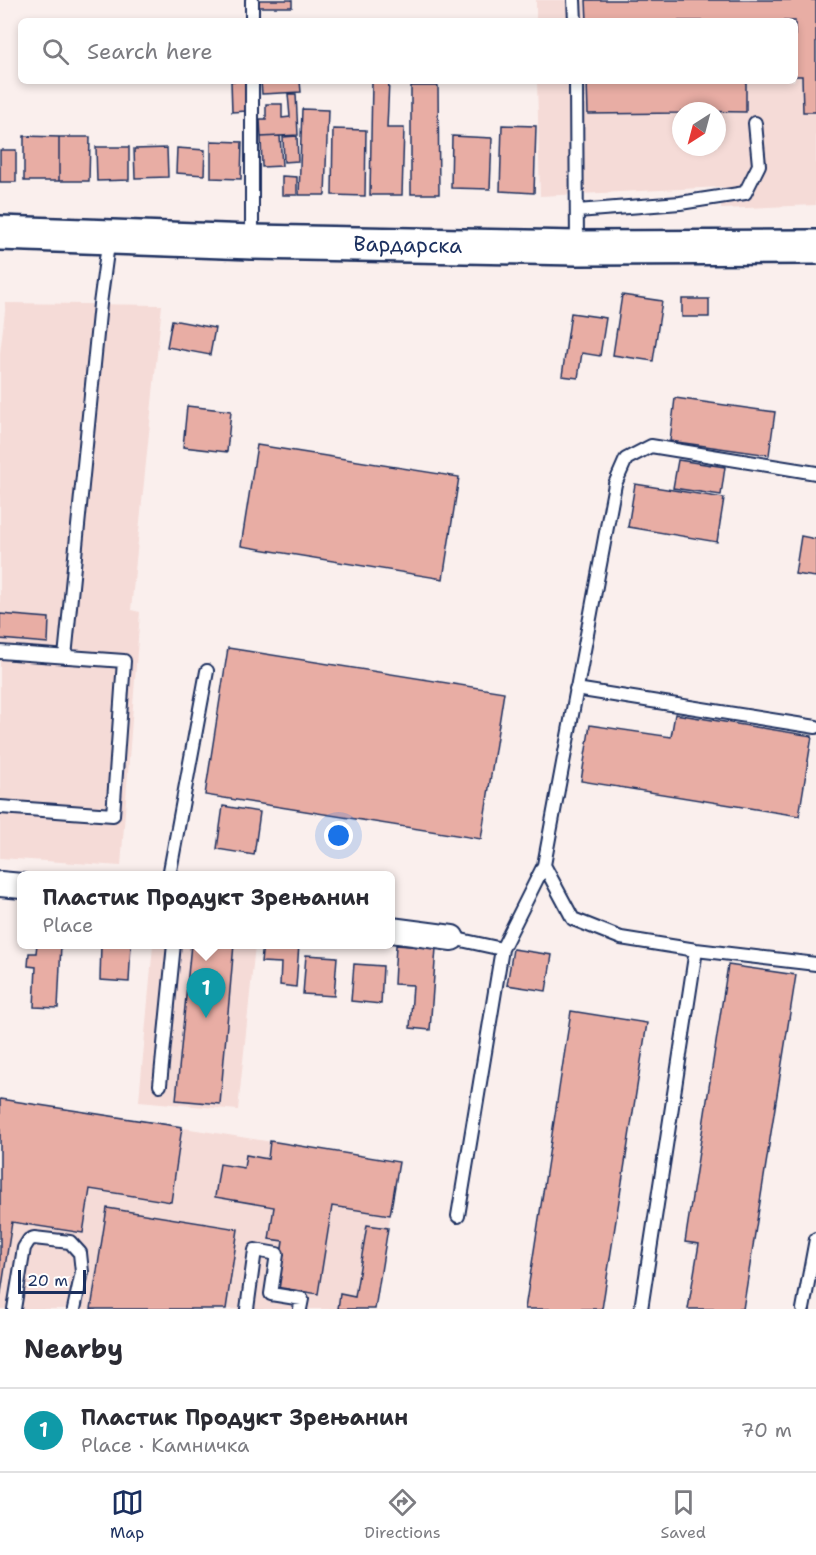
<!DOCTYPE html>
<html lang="en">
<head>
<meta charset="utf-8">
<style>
  body { margin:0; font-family:"Shantell Sans",sans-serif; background:#f2f2f3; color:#2b2b33 }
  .compass { position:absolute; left:672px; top:102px; width:54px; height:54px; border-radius:50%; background:#fff; box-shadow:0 3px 9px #0003; rotate:216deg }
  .scale { position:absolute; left:18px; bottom:15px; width:68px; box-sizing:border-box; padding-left:6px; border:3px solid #1b2f5e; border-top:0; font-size:16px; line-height:21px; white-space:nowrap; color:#1b2f5e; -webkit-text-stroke:4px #fff; paint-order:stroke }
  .you { position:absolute; left:339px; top:836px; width:21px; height:21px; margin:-15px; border:4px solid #fff; border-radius:50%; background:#1a73e8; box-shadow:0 0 0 9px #1a73e833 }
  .badge { display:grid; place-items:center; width:39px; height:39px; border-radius:50%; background:#1b2f5e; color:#fff; font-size:20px; font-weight:700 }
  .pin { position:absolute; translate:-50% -50px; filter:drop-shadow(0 2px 3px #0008) }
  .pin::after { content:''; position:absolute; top:32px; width:21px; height:18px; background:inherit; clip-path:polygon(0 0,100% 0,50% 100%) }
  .popup { position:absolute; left:17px; top:871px; width:378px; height:78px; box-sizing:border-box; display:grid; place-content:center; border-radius:9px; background:#fff; filter:drop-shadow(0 2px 4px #0005); font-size:20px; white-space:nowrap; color:#7c7c81 }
  .popup b { font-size:22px; color:#2b2b33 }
  .popup::after { content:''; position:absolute; left:50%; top:100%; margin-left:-12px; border:12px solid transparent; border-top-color:#fff }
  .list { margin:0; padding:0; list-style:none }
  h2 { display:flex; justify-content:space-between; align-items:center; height:78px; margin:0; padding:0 24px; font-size:26px }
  h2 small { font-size:20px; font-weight:400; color:#7c7c81 }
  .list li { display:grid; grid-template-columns:39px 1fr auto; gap:18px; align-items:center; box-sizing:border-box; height:84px; padding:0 24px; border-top:2px solid #e1e1e2 }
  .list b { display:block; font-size:22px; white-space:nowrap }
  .list p { margin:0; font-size:20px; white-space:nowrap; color:#7c7c81 }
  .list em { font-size:20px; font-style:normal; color:#7c7c81 }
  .icon { flex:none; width:33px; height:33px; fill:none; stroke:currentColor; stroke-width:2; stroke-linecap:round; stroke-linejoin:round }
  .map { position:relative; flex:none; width:816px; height:1309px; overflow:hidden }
  .search { position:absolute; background:#fff; box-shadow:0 3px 9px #0003; left:18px; right:18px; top:18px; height:66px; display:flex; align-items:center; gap:15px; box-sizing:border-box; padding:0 21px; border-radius:9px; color:#7c7c81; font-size:22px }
  .sheet { height:162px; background:#fff }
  nav { display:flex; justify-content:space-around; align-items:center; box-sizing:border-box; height:84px; border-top:2px solid #e1e1e2; background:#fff; font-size:16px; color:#7c7c81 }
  nav a { display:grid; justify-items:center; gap:3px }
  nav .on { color:#1b2f5e }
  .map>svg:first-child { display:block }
  .built { fill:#f5dbd7; fill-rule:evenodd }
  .building { fill:#e8ada4; stroke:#1b2f5e; stroke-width:1.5 }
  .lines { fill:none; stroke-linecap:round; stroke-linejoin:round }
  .lane-casing { stroke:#1b2f5e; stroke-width:16 }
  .street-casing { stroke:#1b2f5e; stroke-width:28 }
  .secondary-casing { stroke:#1b2f5e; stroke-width:38 }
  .lane { stroke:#fff; stroke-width:12 }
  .street { stroke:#fff; stroke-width:24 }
  .secondary { stroke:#fff; stroke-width:33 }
  .labels { text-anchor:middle; stroke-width:4.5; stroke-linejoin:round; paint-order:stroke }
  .street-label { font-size:21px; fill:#1b2f5e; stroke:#fff }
</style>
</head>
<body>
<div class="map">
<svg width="816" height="1309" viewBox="0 0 816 1309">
  <rect width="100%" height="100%" fill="#faefed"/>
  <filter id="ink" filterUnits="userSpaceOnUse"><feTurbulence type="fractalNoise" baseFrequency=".0167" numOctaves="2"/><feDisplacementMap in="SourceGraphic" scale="12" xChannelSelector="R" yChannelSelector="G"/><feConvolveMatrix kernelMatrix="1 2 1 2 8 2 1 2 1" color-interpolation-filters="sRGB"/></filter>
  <g filter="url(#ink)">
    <path class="built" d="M536,0H816V205L721,209L722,187L540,196L537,81H795V21H536ZM681,111H717V147H681Z
      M6,303L162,305L131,610L140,612L121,866L0,858V353Z
      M153,945H255L238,1110L139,1101Z
      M0,1099L399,1162L375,1309H0Z"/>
    <path class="building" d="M257,0H292V7H257Z
      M586,0H816V112H803L802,76H795V21H587Z
      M231,81H245L246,111L232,112Z
      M261,81H300L301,92L262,94Z
      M372,81H389L387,128H404L402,195H370Z
      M587,81H746V112L681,111V113L588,114Z
      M411,86H438L439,194H411Z
      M288,94H296L298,135L261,137L260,119H266V104H282V118L290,117Z
      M302,109L328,110L325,195H299Z
      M502,125L536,126L534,193L500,191Z
      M333,129L366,130L365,196L332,195Z
      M24,136L59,137V181H24Z
      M280,136L282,166L262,167L261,137Z
      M297,136L298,161L284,162L283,137Z
      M452,136L492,138L490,189L451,188Z
      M59,137H90L89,181H59Z
      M211,141L242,142L241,179L211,178Z
      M96,147H129V180L97,181Z
      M167,148L168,177L135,178L134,149Z
      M177,148L205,150L204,175L176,173Z
      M0,150H16V182H0Z
      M282,176L297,177V195H282Z
      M622,295L662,301L653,361L613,355Z
      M682,299H709V317H682Z
      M571,313L606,318L600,356L582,353L578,378L562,376Z
      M172,320L215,328L210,355L167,347Z
      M675,398L775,412L769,455L670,441Z
      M187,406L231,411L227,452L183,447Z
      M257,445L459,477L443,579L241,546Z
      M678,460L725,467L721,495L673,488Z
      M635,484L724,498L717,542L628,527Z
      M801,536L816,539V577L795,574Z
      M0,614L49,618L48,643L0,639Z
      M228,648L504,692L481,839L205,795Z
      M675,714L812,736L799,816L581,781L590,725L671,737Z
      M223,806L260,812L254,855L217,849Z
      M37,944H61L58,1008L34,1007L36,967L28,966L29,953H36Z
      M101,944H131L129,982L100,980Z
      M191,944H234L220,1104L176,1100Z
      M263,944H299L296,987L280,985L281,963L261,962Z
      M396,945L436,948L430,1030L410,1028L413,985L394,984Z
      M513,949L552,955L546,991L507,985Z
      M306,955L337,957L334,996L303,994Z
      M354,964L383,966L381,1004L351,1001Z
      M728,965L796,975L743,1309H688L699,1244L685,1242Z
      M571,1011L647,1023L602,1309H525Z
      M0,1099L182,1127L171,1202L90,1189L83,1233L12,1222L0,1299Z
      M270,1141L399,1162L390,1215L332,1206L318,1294L276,1287L283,1241L269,1239L274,1207L215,1197L220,1164L244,1168L246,1155L268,1159Z
      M107,1208L238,1229L226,1309H91Z
      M367,1225L388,1228L375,1309H338L340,1294L355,1297Z"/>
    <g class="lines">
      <g class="lane-casing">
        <path id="lane" d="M252,0V21
          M574,0L575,21
          M252,81V241
          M576,81L577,247
          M577,211L680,203L745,193L759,165L755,123
          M0,652L124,661L113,815L0,807
          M65,657L100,304L109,237
          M576,689L816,727
          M544,865L573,919L621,938L696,950L816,964
          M169,876L207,671
          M452,938L502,949
          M160,1085L174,944
          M458,1216L502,949L544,865L615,484L626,459L651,446L816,473
          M14,1309L24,1248L29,1240L34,1238L70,1242L80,1253L82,1272L74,1309
          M247,1309L255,1250L277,1254L271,1294L302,1299L300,1309
          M641,1309L696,950
          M803,1309L816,1239"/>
      </g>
      <g class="street-casing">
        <path id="street" d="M0,884L22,886
          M391,930L452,938"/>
      </g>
      <g class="secondary-casing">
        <g id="secondary">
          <path id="s1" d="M0,233L252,242L577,248L816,247"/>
        </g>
      </g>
      <use href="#lane" class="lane"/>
      <use href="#street" class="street"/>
      <use href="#secondary" class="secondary"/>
    </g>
  </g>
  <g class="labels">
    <g class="street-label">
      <text dy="7" stroke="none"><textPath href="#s1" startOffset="408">Вардарска</textPath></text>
    </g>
  </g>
</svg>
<svg class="compass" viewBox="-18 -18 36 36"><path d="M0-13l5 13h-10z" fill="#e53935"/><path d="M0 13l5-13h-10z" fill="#7c7c81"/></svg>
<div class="scale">20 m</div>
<div class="you"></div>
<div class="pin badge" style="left:206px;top:1018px;background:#0f9aa8">1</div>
<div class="popup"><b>Пластик Продукт Зрењанин</b>Place</div>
<div class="search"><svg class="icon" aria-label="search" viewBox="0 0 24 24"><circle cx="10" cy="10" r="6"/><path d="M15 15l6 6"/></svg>Search here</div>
</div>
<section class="sheet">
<h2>Nearby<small></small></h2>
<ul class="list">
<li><span class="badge" style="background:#0f9aa8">1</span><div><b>Пластик Продукт Зрењанин</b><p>Place · Камничка</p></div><em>70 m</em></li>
</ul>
</section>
<nav>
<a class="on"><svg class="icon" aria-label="map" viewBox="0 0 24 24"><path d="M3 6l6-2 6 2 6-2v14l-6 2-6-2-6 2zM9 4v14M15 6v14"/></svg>Map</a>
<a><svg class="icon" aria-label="directions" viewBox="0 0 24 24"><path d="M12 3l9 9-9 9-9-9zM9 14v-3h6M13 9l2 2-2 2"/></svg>Directions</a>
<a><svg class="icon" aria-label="saved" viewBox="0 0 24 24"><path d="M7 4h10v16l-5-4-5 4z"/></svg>Saved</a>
</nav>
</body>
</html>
